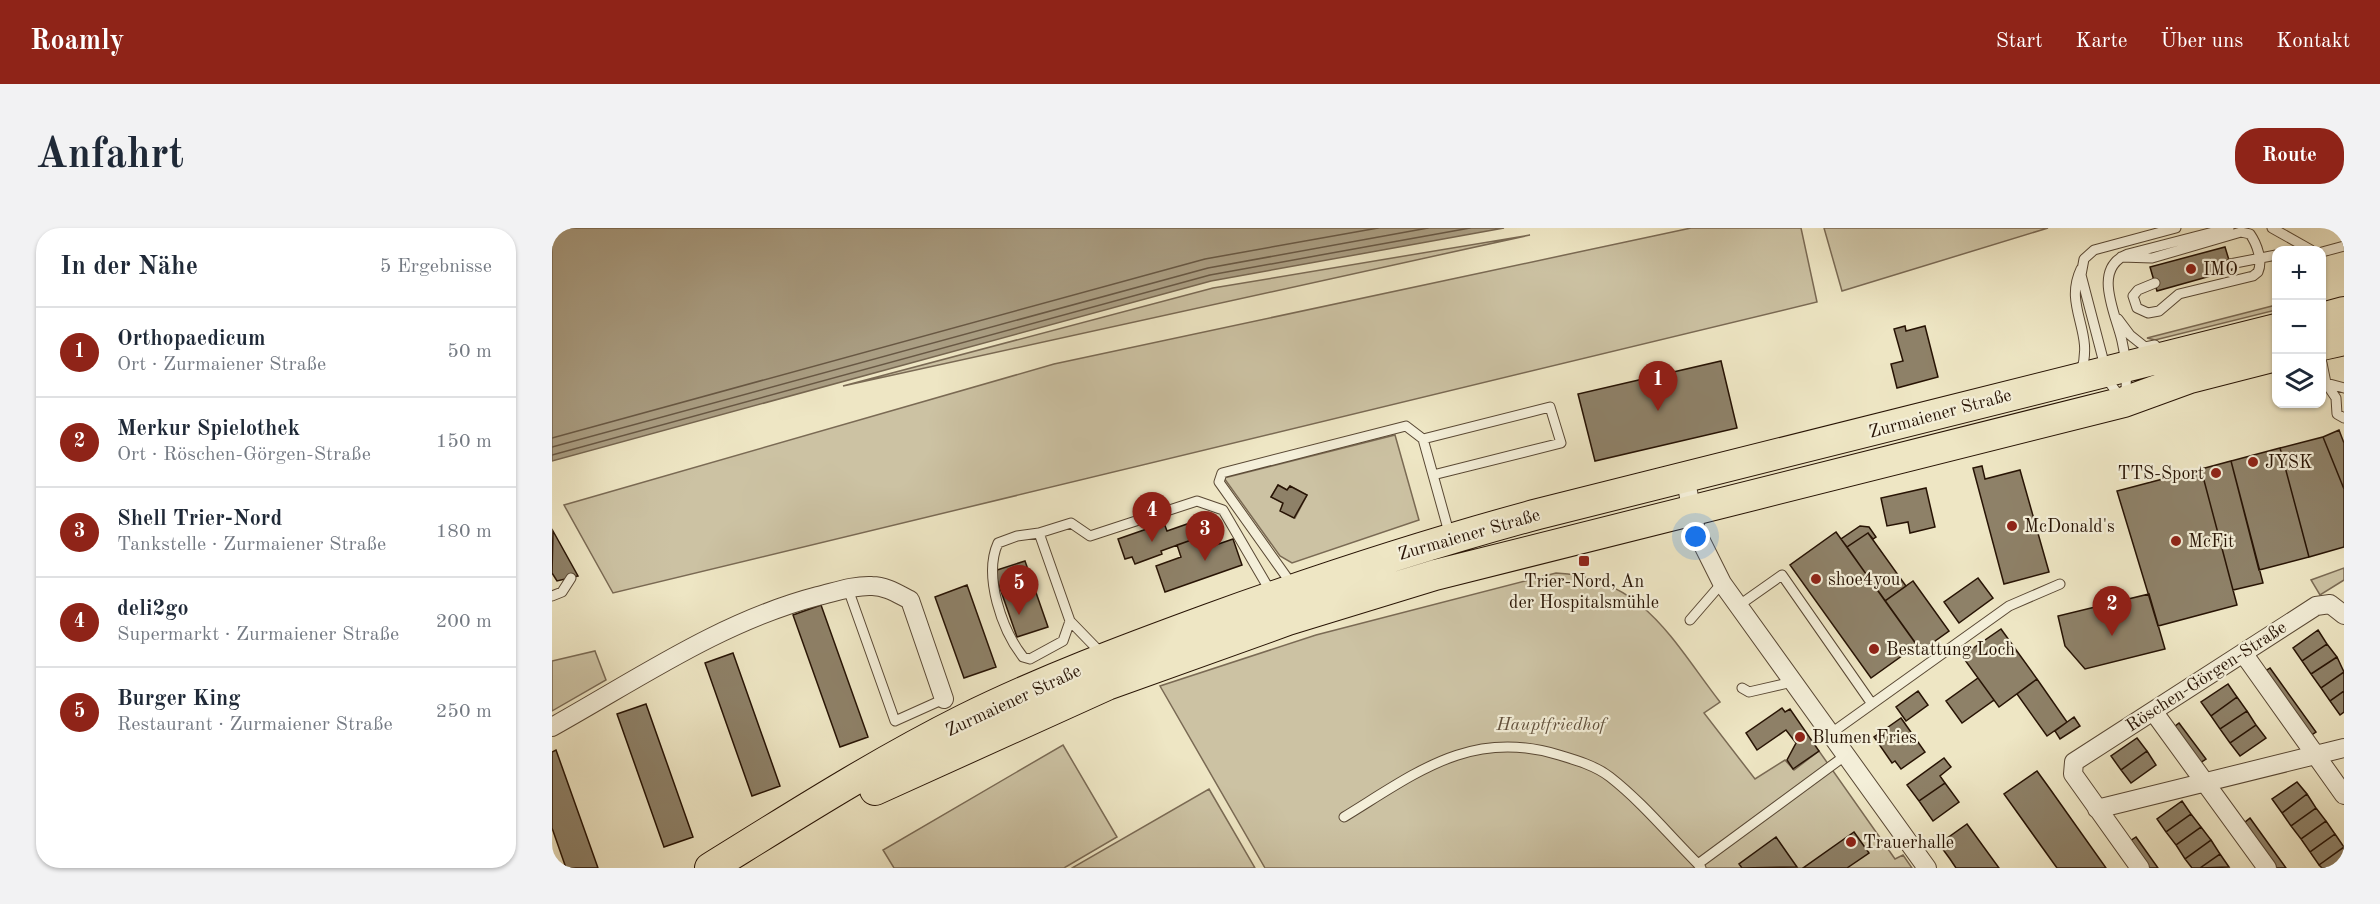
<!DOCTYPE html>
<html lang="de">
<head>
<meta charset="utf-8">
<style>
  body { margin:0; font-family:"Old Standard TT",serif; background:#f2f2f3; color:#1f2937 }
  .controls { position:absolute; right:18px; top:18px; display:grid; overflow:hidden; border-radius:12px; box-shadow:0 2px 4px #0004 }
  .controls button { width:54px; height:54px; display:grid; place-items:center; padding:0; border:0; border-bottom:2px solid #e0e1e3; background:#fff; color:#1f2937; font:30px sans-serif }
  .you { position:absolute; left:1144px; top:309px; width:21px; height:21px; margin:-15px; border:4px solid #fff; border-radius:50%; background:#1a73e8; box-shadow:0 0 0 9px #1a73e833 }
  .badge { display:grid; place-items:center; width:39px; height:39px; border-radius:50%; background:#8f2418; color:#fff; font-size:20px; font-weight:700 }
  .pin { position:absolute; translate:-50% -50px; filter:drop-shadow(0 2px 3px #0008) }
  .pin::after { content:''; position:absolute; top:32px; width:21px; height:18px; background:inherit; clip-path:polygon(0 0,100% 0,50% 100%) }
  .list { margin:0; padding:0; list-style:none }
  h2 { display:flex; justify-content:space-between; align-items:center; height:78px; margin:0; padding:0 24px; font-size:26px }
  h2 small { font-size:20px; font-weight:400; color:#747a83 }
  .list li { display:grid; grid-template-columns:39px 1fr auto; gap:18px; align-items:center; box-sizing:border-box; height:90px; padding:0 24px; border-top:2px solid #e0e1e3 }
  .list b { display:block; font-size:22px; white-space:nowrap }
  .list p { margin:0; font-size:20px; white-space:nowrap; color:#747a83 }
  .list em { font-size:20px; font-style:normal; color:#747a83 }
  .icon { flex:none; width:33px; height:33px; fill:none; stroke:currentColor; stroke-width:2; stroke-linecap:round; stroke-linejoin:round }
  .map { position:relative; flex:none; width:1792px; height:640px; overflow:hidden; border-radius:24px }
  header { display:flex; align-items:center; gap:36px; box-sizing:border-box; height:84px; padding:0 30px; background:#8f2418; color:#fff }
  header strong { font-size:28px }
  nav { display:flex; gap:33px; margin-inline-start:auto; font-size:21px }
  .intro { display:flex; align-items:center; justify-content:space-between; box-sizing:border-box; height:144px; padding:0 36px }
  h1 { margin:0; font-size:42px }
  .button { padding:15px 27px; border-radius:24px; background:#8f2418; color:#fff; font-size:21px; font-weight:700 }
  main { display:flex; gap:36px; padding:0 36px }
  aside { flex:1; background:#fff; border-radius:24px; box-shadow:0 2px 4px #0004 }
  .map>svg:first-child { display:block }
  .green { fill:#ccc2a3; stroke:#7a6a54; stroke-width:1.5; fill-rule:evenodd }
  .water { fill:#aa9e83; stroke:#766650; stroke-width:1.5 }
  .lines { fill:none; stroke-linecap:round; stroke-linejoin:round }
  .shore { stroke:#685844; stroke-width:1.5 }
  .building { fill:#8e8168; stroke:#271304; stroke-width:1.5 }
  .service-casing { stroke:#594834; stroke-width:11 }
  .minor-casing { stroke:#594834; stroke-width:20 }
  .primary-casing { stroke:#271304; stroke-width:32 }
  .service { stroke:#f4efd9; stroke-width:9 }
  .minor { stroke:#f4efd9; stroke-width:18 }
  .primary { stroke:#eee6c4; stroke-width:30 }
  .poi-dot { fill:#8f2418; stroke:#f4efd9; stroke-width:2 }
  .labels { text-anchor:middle; stroke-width:4.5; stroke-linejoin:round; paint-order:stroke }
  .poi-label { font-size:18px; fill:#271304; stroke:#f4efd9; text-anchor:start }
  .street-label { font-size:18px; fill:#271304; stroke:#f4efd9 }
  .park-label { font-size:18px; font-style:italic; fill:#61503c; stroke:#f4efd9 }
</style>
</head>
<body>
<header>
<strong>Roamly</strong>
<nav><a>Start</a><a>Karte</a><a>Über uns</a><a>Kontakt</a></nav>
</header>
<div class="intro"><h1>Anfahrt</h1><a class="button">Route</a></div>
<main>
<aside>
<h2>In der Nähe<small>5 Ergebnisse</small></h2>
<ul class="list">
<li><span class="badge">1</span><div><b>Orthopaedicum</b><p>Ort · Zurmaiener Straße</p></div><em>50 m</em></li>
<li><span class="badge">2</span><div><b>Merkur Spielothek</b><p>Ort · Röschen-Görgen-Straße</p></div><em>150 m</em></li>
<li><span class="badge">3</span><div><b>Shell Trier-Nord</b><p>Tankstelle · Zurmaiener Straße</p></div><em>180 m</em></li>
<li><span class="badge">4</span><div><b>deli2go</b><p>Supermarkt · Zurmaiener Straße</p></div><em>200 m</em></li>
<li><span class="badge">5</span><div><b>Burger King</b><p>Restaurant · Zurmaiener Straße</p></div><em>250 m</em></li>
</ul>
</aside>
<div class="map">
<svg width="1792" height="640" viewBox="0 0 1792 640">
  <rect width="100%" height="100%" fill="#eee6c4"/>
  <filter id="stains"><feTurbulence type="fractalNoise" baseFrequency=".00333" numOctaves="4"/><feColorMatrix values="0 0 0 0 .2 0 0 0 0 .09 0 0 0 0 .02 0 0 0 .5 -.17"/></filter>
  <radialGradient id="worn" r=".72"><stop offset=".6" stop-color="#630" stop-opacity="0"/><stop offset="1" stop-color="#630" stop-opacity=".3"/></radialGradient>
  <path class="green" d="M1139,0H1249L1265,74L61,365L12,277L502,136Z
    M1272,0H1496L1290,63Z
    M978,7L291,158L661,60Z
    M1724,77V82L1603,112L1595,110Z
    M843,207L867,292L740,335L728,328L672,250ZM726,257L735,262L738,258L755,267L743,290L729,283L731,275L719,269Z
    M1792,340V352L1768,367L1759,352Z
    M1004,345C1091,350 1120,412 1168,474L1152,485L1203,551L1233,532L1242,542L1267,523L1343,631L1351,627L1360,640H713L608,458L764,407Z
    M43,423L54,452L0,483V433Z
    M511,517L565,609L512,640H342L331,622Z
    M657,561L703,640H520Z"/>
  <path class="water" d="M0,0H952L659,53L0,233Z"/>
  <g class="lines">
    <path class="shore" d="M0,210L653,31L826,0
      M0,219L656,40L876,0
      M0,227L658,47L918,0"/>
  </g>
  <path class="building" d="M1673,19L1680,42L1605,63L1598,39Z
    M1353,98L1354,103L1373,98L1386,149L1345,160L1339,136L1351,133L1342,101Z
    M1169,133L1185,200L1043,233L1026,166Z
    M1787,202L1792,215V261L1771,209Z
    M1771,209L1792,261V319L1757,329L1728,220Z
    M1728,220L1757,329L1707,342L1679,233Z
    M1679,233L1711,355L1681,362L1649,241Z
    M1430,238L1433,251L1468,242L1497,344L1452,356L1421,240Z
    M1649,241L1685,377L1606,398L1565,263Z
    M726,257L735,262L738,258L755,267L742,290L728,283L731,275L719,269Z
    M1374,260L1383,299L1358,305L1356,294L1335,298L1329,270Z
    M658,288L664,303L609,323L610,326L583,336L580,329L573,331L566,311L612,295L615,303Z
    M1308,298L1317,299L1324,309L1321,311L1316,305L1295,319L1289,311Z
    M1,303L26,348L5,353L0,345Z
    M1284,304L1365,417L1319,450L1238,337Z
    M1316,305L1354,358L1333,373L1295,319Z
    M648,309L652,321L681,311L690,337L613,364L604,338L629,329L625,317Z
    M473,333L496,399L465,409L442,343Z
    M1426,350L1441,370L1407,395L1392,374Z
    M1361,353L1397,403L1369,423L1333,373Z
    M415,357L444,439L412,450L383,369Z
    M1597,366L1613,421L1533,441L1513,418L1506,388Z
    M269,377L316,509L288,519L241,387Z
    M1449,401L1485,451L1447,479L1410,428Z
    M1766,402L1775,416L1750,433L1741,420Z
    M1775,416L1785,429L1759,446L1750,433Z
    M181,425L228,558L200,568L153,435Z
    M1785,429L1792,444L1769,460L1759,446Z
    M1718,440L1764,504L1758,508L1712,444Z
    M1792,444V463L1778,473L1769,460Z
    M1426,450L1442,472L1410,495L1394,473Z
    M1485,451L1515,494L1495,508L1465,466Z
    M1676,456L1685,469L1659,488L1649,474Z
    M1366,463L1376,477L1354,493L1344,479Z
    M1792,463V484L1788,487L1778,473Z
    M1685,469L1695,483L1668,501L1659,488Z
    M94,476L141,609L112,619L65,486Z
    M1230,480L1233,484L1238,481L1267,523L1241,541L1235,532L1244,515L1234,502L1205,522L1194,505Z
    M1695,483L1704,497L1678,515L1668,501Z
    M1522,489L1528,498L1508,511L1503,503Z
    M1349,490L1373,524L1349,541L1343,533L1340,535L1322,509Z
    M1627,495L1654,531L1648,535L1622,499Z
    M1704,497L1714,510L1688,528L1678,515Z
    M1585,510L1595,523L1569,542L1559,528Z
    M4,522L46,640H14L0,600V524Z
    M1595,523L1604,537L1579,555L1569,542Z
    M1392,530L1399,539L1388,548L1393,555L1367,573L1355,557Z
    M1485,543L1498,561L1554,640H1505L1452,566Z
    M1745,554L1755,566L1730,585L1720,571Z
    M1393,555L1407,574L1381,593L1367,573Z
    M1755,566L1764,580L1739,598L1730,585Z
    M1630,573L1639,586L1614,604L1605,591Z
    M1764,580L1774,593L1749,611L1739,598Z
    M1639,586L1649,599L1624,617L1614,604Z
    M1698,590L1734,640H1724L1692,595Z
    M1774,593L1783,606L1758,624L1749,611Z
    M1415,596L1447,640H1404L1398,631L1387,616Z
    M1649,599L1659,612L1633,631L1624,617Z
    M1302,604L1317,625L1295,640H1251Z
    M1783,606L1792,619L1767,637L1758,624Z
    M1224,609L1245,639L1190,640L1187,636Z
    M1584,609L1606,640H1597L1578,613Z
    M1659,612L1668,626L1648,640H1640L1633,631Z
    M1792,619V639L1770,640L1767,637Z
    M1668,626L1677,639L1648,640Z"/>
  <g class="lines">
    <g class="service-casing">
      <path id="service" d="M1720,0L1759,22
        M1770,24L1792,18
        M1569,29L1600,30L1689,4L1698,6C1705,16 1711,33 1706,44L1701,48L1627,66L1607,83L1596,85L1585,80L1581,68L1586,62L1603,55
        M1678,36L1724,27
        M1566,91L1578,107L1593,119L1603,117
        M1770,135L1774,155L1784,170L1785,186L1792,190
        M1529,144C1543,103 1511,79 1529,41
        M1774,155L1792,160
        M1573,168C1576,150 1574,131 1570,113C1564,86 1539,40 1576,26L1677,0
        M1569,170L1557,154L1529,47L1532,31L1542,22L1624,0
        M871,211L998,179L1009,215L881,247
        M487,305L465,308L446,315C431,348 450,402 471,429L478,431L511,413L518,393
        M741,358L667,254L670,245L854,198L871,211L898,308
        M296,361L343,493L392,471
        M0,368L10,364L19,350
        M1186,378L1230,347L1320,476
        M1138,392L1170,355
        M550,426L518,393L487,305L519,295L538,308L645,273L671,282L720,366
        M1190,460L1197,464L1240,454
        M1278,506L1457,378L1508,356
        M792,589C864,545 919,500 1007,527C1024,532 1044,538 1058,549C1090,574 1117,607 1146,636
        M1149,640L1146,636L1294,527"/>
    </g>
    <g class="minor-casing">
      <path id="minor" d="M1133,249L1144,303L1170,355L1375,640
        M1691,425L1792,567
        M1601,483L1715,640
        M0,499C86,451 170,393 266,368C283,364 302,357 320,358C334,358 346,366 358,372L392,471
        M1545,581L1792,520
        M1588,640L1521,546L1522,534L1764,378L1778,376L1792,387"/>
    </g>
    <g class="primary-casing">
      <path id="primary" d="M1770,90L1792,84
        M1770,117L1792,112
        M323,562L555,457L736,392L883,347L1572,174L1638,150L1724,128
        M158,640C242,588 325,535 413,491C492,452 575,421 657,391C765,352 875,316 986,286L1724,101"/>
    </g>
    <use href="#service" class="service"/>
    <use href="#minor" class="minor"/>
    <use href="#primary" class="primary"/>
  </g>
  <g class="poi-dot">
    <circle cx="1639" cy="41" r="6"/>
    <circle cx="1701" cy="234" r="6"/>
    <circle cx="1664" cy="245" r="6"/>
    <circle cx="1460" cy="298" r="6"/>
    <circle cx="1624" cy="313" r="6"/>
    <rect x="1026" y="327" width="12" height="12" rx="3"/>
    <circle cx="1264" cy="351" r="6"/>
    <circle cx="1322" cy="421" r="6"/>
    <circle cx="1248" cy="509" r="6"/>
    <circle cx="1299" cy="614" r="6"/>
  </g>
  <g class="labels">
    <g class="poi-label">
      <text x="1651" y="47">IMO</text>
      <text x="1713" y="240">JYSK</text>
      <text x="1652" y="251" text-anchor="end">TTS-Sport</text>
      <text x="1472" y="304">McDonald's</text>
      <text x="1636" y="319">McFit</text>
      <text x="1276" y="357">shoe4you</text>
      <text x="1032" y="359" text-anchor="middle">Trier-Nord, An<tspan x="1032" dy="21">der Hospitalsmühle</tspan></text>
      <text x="1334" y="427">Bestattung Loch</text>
      <text x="1260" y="515">Blumen Fries</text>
      <text x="1311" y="620">Trauerhalle</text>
    </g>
    <g class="street-label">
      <text transform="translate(1388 185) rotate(-15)" y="6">Zurmaiener Straße</text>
      <text transform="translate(917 306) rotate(-16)" y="6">Zurmaiener Straße</text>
      <text transform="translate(1654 448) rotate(-33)" y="6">Röschen-Görgen-Straße</text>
      <text transform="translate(461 472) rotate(-25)" y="6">Zurmaiener Straße</text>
    </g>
    <g class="park-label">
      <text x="999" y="502">Hauptfriedhof</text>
    </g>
  </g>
  <rect width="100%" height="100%" filter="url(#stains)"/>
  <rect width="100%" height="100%" fill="url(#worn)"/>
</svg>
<div class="controls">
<button>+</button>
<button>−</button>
<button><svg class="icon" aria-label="layers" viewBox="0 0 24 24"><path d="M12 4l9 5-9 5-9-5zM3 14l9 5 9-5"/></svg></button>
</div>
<div class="you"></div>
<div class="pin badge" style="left:1106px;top:183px">1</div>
<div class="pin badge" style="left:1560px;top:408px">2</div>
<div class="pin badge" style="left:653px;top:333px">3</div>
<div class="pin badge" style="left:600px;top:314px">4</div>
<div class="pin badge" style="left:467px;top:387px">5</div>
</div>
</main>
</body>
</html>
